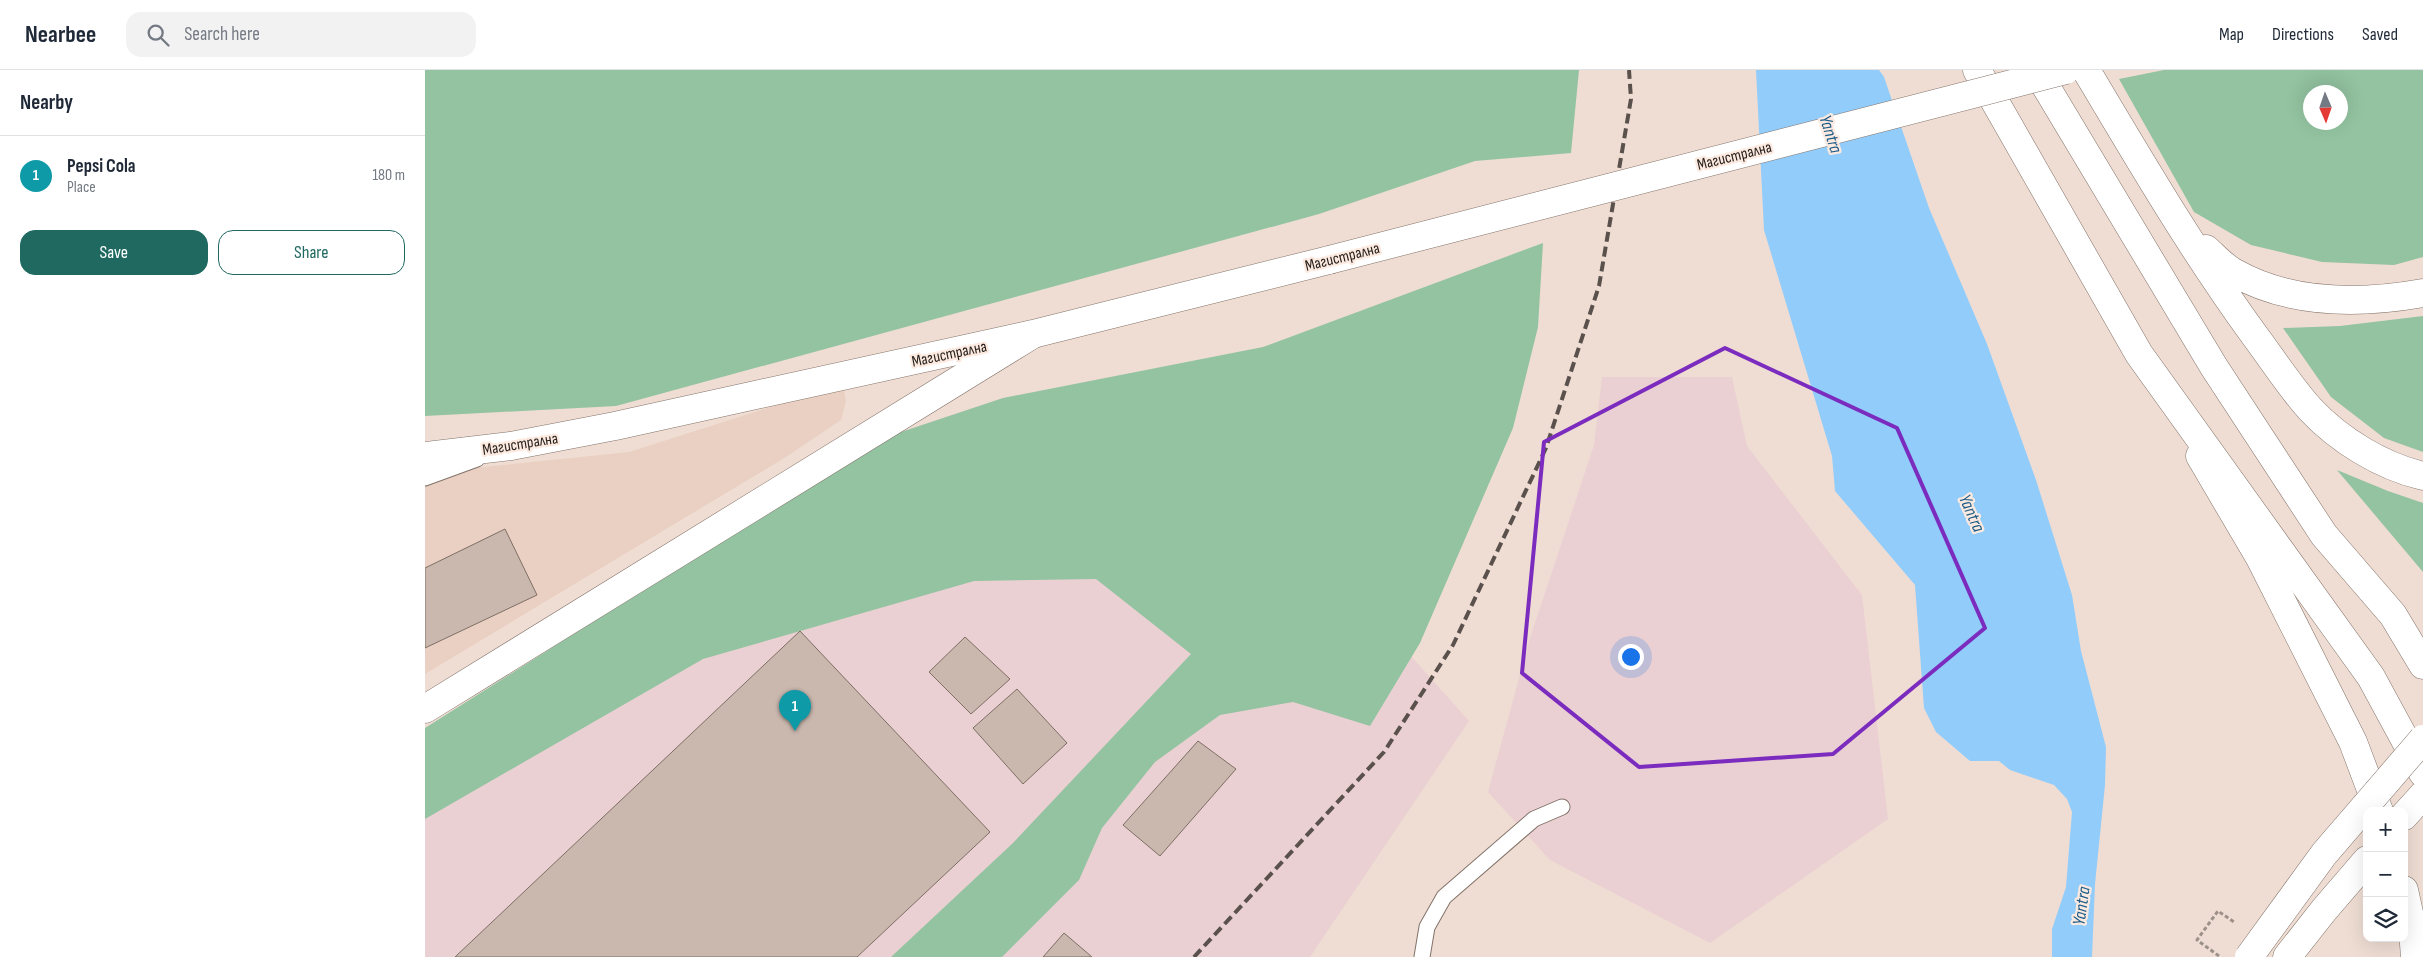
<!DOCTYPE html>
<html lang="en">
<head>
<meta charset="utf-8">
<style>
  body { margin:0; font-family:"Sofia Sans Condensed",sans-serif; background:#f2f2f3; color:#1f2937 }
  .controls { position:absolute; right:15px; bottom:15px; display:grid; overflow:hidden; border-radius:10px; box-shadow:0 5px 20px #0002 }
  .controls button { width:45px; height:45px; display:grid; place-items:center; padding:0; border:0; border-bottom:1px solid #e0e1e3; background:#fff; color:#1f2937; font:25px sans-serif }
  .compass { position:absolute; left:1878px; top:15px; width:45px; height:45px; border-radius:50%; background:#fff; box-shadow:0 5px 20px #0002; rotate:178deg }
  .you { position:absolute; left:1205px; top:586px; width:18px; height:18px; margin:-12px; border:4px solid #fff; border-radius:50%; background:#1a73e8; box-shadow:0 0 0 8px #1a73e833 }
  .badge { display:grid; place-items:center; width:32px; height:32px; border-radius:50%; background:#1f6961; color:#fff; font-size:16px; font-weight:700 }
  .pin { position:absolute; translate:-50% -41px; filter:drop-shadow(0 1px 2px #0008) }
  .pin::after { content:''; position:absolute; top:26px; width:18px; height:15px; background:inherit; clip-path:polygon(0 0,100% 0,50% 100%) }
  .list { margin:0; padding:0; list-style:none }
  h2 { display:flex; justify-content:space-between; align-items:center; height:65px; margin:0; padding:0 20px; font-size:21px }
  h2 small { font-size:16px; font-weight:400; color:#747a83 }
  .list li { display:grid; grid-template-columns:32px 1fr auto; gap:15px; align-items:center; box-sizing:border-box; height:80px; padding:0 20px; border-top:1px solid #e0e1e3 }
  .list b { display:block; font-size:19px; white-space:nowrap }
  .list p { margin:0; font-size:16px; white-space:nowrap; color:#747a83 }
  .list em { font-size:16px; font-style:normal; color:#747a83 }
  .actions { display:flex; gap:10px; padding:15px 20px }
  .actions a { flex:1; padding:11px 0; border:1px solid #1f6961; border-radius:15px; text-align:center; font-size:18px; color:#1f6961 }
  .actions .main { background:#1f6961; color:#fff }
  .icon { flex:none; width:28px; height:28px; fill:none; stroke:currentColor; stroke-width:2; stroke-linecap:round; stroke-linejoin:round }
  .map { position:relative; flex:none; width:1998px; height:887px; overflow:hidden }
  header { display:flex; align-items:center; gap:30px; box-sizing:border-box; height:70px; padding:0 25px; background:#fff; border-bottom:1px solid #e0e1e3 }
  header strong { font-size:24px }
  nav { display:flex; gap:28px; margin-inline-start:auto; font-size:18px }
  .search { width:350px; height:45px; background:#f2f2f3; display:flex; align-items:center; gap:12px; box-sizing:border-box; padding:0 18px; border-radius:15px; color:#747a83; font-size:19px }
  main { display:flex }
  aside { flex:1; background:#fff }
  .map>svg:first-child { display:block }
  .built { fill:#ead0c2 }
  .industrial { fill:#ead0d2 }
  .green { fill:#93c3a1; fill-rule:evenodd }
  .water { fill:#91ccfb }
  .building { fill:#cab8af; stroke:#7e6e65 }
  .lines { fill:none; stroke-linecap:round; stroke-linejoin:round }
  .service-casing { stroke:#83736a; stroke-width:17 }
  .tertiary-casing { stroke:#83736a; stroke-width:29 }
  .secondary-casing { stroke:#83736a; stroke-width:29 }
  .primary-casing { stroke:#83736a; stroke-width:29 }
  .path { stroke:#9d9089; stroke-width:3; stroke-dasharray:4 2.5; stroke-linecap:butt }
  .service { stroke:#fff; stroke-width:15 }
  .tertiary { stroke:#fff; stroke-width:28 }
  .secondary { stroke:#fff; stroke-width:28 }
  .primary { stroke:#fff; stroke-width:28 }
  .rail { stroke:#5a514c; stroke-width:4; stroke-dasharray:10 5; stroke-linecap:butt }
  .primary-bridge-casing { stroke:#83736a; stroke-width:29; stroke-linecap:butt }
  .primary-bridge { stroke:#fff; stroke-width:28 }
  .marked { fill:none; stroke:#7b2cbf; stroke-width:4; stroke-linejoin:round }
  .labels { text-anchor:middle; stroke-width:4.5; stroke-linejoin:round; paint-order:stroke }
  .street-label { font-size:16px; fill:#27211d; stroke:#fceae0 }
  .water-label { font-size:18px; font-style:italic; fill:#1c5c89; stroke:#fceae0 }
</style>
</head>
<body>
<header>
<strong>Nearbee</strong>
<div class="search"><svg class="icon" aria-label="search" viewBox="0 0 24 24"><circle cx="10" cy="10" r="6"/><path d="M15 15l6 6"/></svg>Search here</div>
<nav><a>Map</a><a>Directions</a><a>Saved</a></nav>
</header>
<main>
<aside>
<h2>Nearby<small></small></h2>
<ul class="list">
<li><span class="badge" style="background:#0f9aa8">1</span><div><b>Pepsi Cola</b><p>Place</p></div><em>180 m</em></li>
</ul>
<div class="actions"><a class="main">Save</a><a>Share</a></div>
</aside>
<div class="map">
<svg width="1998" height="887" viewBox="0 0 1998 887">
  <rect width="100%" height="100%" fill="#efddd3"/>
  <path class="built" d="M418,314L421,331L416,350L361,387L0,604V403L204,382Z"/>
  <path class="industrial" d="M1177,307H1307L1322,376L1437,525L1463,749L1285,873L1125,790L1063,722L1105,568L1169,375Z
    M612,405L897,486L1044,651L885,887H0V735Z"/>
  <path class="green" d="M0,0H1154L1146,83L1050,91L894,144L191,336L0,346Z
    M1739,0H1998V187L1969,195L1897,192L1826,175L1769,142L1694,9ZM1886,22H1916V52H1886Z
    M1118,173L1113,257L1088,358L995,573L945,656L868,632L795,645L730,692L677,758L654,810L577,887H466L588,773L766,584L671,509L549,511L278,589L0,749V658L458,368L578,328L838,277Z
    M1998,246V382L1959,368L1906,327L1858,258L1915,256Z
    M1912,400L1963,421L1998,433V502Z"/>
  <path class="water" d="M1331,0H1454L1459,7L1504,138L1562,274L1611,410L1647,525L1656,581L1681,677L1680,715L1670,814L1667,887H1627V859L1641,817L1647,742L1642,729L1629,715L1585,700L1574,691H1545L1511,662L1499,638L1490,515L1410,421L1407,386L1339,160Z"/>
  <path class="building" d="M80,459L112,525L0,578V498Z
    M375,561L565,762L432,887H30Z
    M540,567L585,609L546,644L504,602Z
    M592,619L642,673L598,714L548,658Z
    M773,671L811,699L735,786L698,755Z
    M639,863L667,887H618Z"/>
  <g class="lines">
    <g class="service-casing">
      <path id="service" d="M0,408L52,389
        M997,887L1002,857L1019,827L1109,749L1137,737"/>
    </g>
    <g class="tertiary-casing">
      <path id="tertiary" d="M0,639L605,266"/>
    </g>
    <g class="secondary-casing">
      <path id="secondary" d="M1775,386L1835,488L1928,672L1954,741
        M1979,820L1988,861L1990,887"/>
    </g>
    <g class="primary-casing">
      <path id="primary" d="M1552,0L1714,284L1946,607L1998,703
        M1611,0L1789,297L1899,465L1968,545L1998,595
        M1661,0C1715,91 1768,181 1830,266C1848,290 1865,317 1885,339C1914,370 1956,396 1998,406
        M1781,179C1790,187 1800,198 1810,203C1867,235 1936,234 1998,223
        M0,386L86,376L190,356L608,264L904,190
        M1979,746L1998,725
        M1862,887L1899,840L1942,790"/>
    </g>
    <path class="path" d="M1794,886L1772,870L1793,841L1809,852"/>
    <use href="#service" class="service"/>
    <use href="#tertiary" class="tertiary"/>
    <use href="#secondary" class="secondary"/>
    <use href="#primary" class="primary"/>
    <path class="rail" d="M769,887L959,682L1028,575L1121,378L1174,216L1206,29L1204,0"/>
    <g class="primary-bridge-casing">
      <path id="primary-bridge" d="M904,190L1641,0
        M1824,887L1899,784L1998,669"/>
    </g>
    <use href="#primary-bridge" class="primary-bridge"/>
  </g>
  <path class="marked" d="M1300,278L1472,358L1560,558L1408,684L1214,697L1097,603L1119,372Z"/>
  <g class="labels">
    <g class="street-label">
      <text transform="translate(1309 85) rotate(-14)" y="6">Магистрална</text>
      <text transform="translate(917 186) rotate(-14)" y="6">Магистрална</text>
      <text transform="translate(524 283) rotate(-12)" y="6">Магистрална</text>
      <text transform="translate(95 373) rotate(-9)" y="6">Магистрална</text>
    </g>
    <g class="water-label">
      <text transform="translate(1406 64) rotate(72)" y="6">Yantra</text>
      <text transform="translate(1547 443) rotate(66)" y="6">Yantra</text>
      <text transform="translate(1656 836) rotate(-82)" y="6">Yantra</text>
    </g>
  </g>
</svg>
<div class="controls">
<button>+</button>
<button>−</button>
<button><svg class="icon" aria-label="layers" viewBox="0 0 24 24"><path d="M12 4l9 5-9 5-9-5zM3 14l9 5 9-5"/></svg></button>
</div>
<svg class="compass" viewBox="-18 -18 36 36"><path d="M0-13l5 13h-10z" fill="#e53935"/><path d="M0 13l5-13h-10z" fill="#747a83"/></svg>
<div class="you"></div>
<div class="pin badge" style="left:370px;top:661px;background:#0f9aa8">1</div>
</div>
</main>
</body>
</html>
